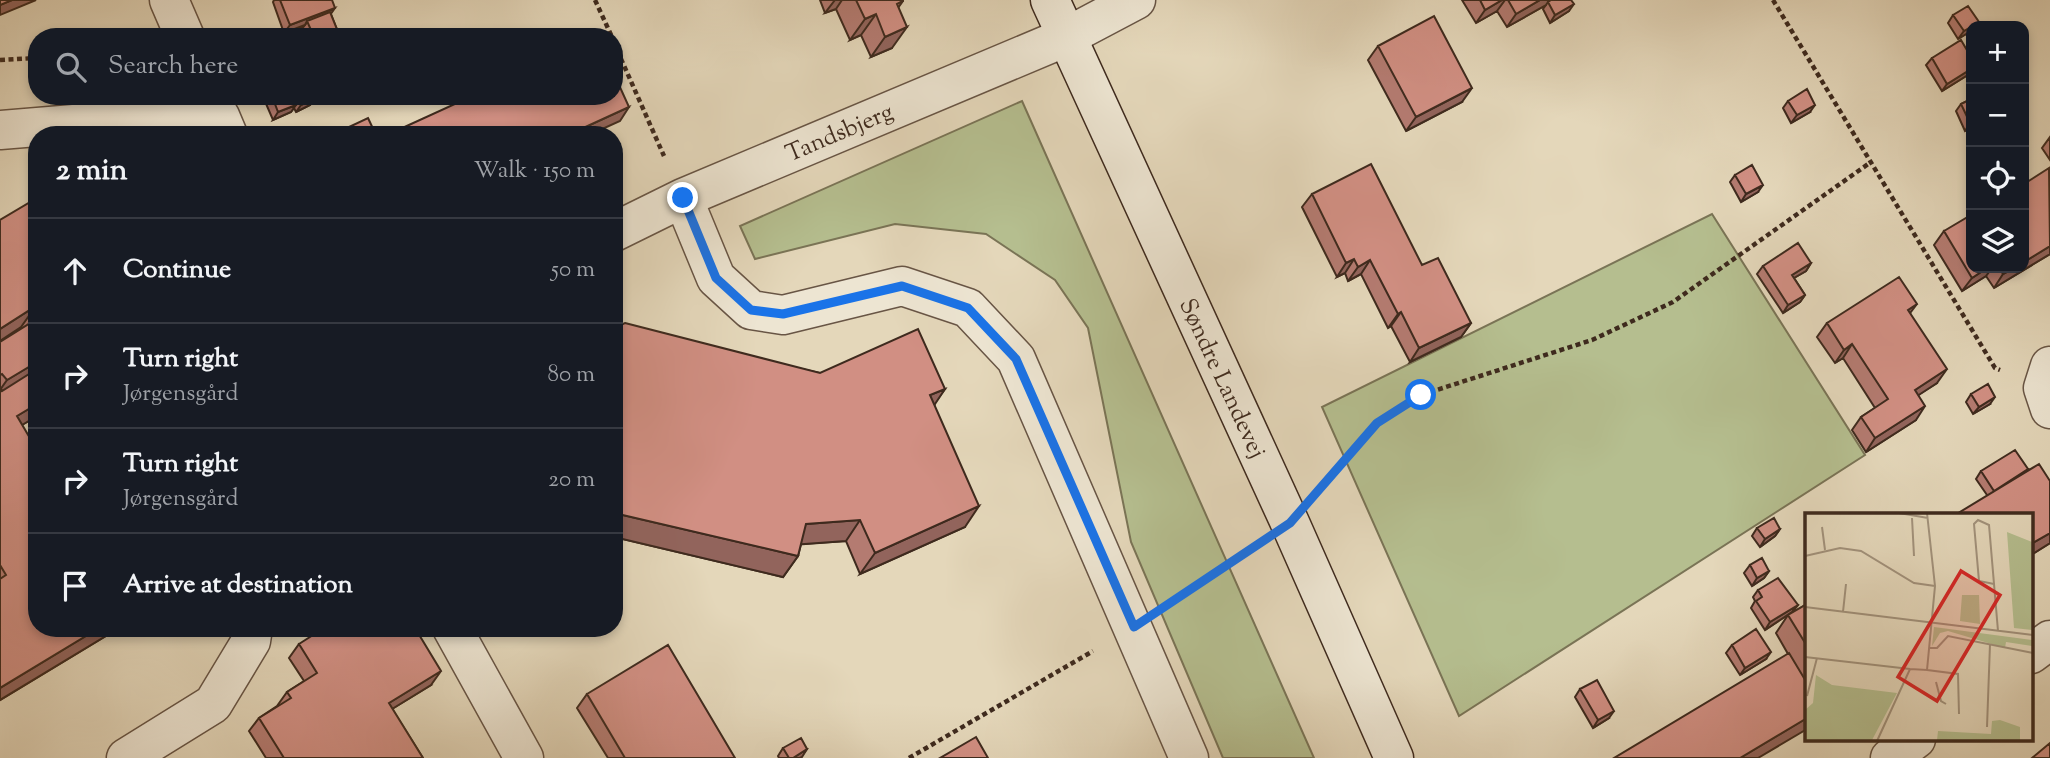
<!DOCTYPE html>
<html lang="en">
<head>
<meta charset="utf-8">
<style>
  body { margin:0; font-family:"Sorts Mill Goudy",serif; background:#242831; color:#f1f3f6 }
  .controls { position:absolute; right:21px; top:21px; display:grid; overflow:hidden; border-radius:14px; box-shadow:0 4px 10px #0003 }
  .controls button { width:63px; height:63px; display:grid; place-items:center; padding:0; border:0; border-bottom:2px solid #363941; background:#171b24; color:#f1f3f6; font:35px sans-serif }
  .stop { position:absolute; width:21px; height:21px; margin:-16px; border:5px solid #1a73e8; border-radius:50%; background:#fff }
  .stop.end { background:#1a73e8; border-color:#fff; box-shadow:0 2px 7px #0008 }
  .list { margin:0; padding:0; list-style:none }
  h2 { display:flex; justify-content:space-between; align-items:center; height:91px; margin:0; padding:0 28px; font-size:30px }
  h2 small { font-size:23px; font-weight:400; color:#9ea1a6 }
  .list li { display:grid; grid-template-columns:46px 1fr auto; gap:21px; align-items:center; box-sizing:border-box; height:105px; padding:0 28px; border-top:2px solid #363941 }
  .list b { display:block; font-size:26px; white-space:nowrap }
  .list p { margin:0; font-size:23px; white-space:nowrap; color:#9ea1a6 }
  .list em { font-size:23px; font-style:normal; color:#9ea1a6 }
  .icon { flex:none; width:38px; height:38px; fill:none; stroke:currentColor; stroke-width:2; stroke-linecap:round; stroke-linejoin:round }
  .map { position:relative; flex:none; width:2050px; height:758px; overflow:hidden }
  .search { position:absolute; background:#171b24; box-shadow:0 4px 10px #0003; left:28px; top:28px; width:595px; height:77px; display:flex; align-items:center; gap:18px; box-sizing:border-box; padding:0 24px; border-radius:28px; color:#9ea1a6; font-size:26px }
  .panel { position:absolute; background:#171b24; box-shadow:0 4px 10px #0003; left:28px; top:126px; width:595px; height:511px; border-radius:28px }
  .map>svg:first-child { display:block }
  .green { fill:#b5be8f; stroke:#7a7456; stroke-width:2 }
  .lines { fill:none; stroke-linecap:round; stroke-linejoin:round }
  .street-casing { stroke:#685545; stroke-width:41 }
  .secondary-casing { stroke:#3e2a1e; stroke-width:41 }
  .path { stroke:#3e2a1e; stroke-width:4.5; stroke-dasharray:5 3.5; stroke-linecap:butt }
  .street { stroke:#ede5d2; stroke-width:38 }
  .secondary { stroke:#ede5d2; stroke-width:38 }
  .wall { fill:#b47b71; stroke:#3e2a1e; stroke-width:2 }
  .shaded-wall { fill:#92645c; stroke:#3e2a1e; stroke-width:2 }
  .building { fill:#d18f83; stroke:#3e2a1e; stroke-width:2 }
  .route { stroke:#1a73e8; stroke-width:9 }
  .labels { text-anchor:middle; stroke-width:5; stroke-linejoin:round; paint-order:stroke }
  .street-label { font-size:24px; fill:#3e2a1e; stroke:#ede5d2 }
  .inset-road { fill:none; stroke:#a2927c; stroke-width:2 }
  .view { fill:#d62828; fill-opacity:0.15; stroke:#d62828; stroke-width:3.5 }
  .inset-edge { fill:none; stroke:#3e2a1e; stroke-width:3.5 }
</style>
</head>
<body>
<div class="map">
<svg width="2050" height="758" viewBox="0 0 2050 758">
  <rect width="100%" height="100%" fill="#e4d7ba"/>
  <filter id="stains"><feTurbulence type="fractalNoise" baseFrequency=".00286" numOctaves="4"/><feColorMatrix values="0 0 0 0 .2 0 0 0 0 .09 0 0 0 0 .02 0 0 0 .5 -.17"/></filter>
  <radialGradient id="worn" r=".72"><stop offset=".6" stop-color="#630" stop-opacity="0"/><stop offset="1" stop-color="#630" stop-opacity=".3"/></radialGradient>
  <path class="green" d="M1022,101L1314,758H1223L1131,542L1088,328L1055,280L986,234L895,224L755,259L740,226Z
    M1712,214L1865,455L1459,716L1322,407Z"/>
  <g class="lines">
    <g class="street-casing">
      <path id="street" d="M169,0L185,37
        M0,130L182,115L220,116L228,135
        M683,198L716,278L751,310L783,315L902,286L968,308L1016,359L1189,758
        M614,232L683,198L1066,37L1136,0
        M2050,366L2043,388L2050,409
        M452,628L524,758
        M2031,654L2050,640
        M126,758L213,704L251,641L253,628
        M1890,758L1916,739"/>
    </g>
    <g class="secondary-casing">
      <path id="secondary" d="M1050,0L1290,523L1394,758"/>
    </g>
    <path class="path" d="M595,0L612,37
      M1773,0L1995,368L2000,370
      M614,43L664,156
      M0,60L37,58
      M1323,486L1377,423L1421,395L1592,340L1673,302L1871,162
      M1171,602L1251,549
      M909,758L1093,651"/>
    <use href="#street" class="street"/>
    <use href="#secondary" class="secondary"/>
  </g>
  <path class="wall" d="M274,0H332L331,14L340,37H305L302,29L305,25L284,33L273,2Z
    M820,0H903V1L898,8L892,48L871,57L861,35L850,40L836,9L825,13Z
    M1462,0H1571L1569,11L1550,23L1543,9L1546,5L1507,27L1497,11L1476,23Z
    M1953,15L1971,26V31L1958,39L1948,23Z
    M1378,46L1462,102L1406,131L1368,60Z
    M1971,57V73L1942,91L1926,65L1932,58Z
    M266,96H315L316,98L310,105L296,112L294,108L291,112L273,120L264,99Z
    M1971,99V127L1965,131L1956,111L1961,104Z
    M1788,101L1810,112L1791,123L1783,108Z
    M2050,137V160L2042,148Z
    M2050,170V254L1994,288L1986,276L1962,291L1934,245L1944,231L1971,268H2024Z
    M1735,175L1758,192L1741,202L1730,182Z
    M1312,194L1422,265L1471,323L1461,337L1410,362L1391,326L1388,328L1361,274L1348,281L1345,273L1337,277L1302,207Z
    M37,198V416L22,425L37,628H119L0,700V342L22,328L21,327Z
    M1811,263L1806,271L1794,278L1805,295L1800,302L1783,313L1757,274L1763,266Z
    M1910,313L1937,383L1918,395L1916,420L1866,452L1852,430L1861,417L1875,408L1843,358L1835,363L1817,337L1827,323Z
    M614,328L820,373L945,389L934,404L965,527L860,574L846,541L801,544L798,556L783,577L614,537Z
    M1971,394L1990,404L1973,414L1966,402Z
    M2028,469L2026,472L2050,481V543L2031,555V515L1987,495L1976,479L1981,471Z
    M1757,528L1780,529L1775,536L1760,547L1752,536Z
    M1750,565L1769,571L1764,578L1752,586L1744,573Z
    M1758,590L1798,605L1792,612L1765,630L1751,608L1755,601L1753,597Z
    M1807,604V729L1788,654L1776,633L1788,615Z
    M299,644L431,685L392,709L423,758H266L249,731L259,718L277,706L287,692L304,681L289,658Z
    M1732,645L1766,659L1740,675L1726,653Z
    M1580,689L1609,718L1593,728L1575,697Z
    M587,694L735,758H608L577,708Z
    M783,748L807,749L800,758H779L778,756Z"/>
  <path class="shaded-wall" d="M12,0H36L0,15V5Z
    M835,0H842L836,9L825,13Z
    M1502,0H1505L1497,11L1476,23L1485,10Z
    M1540,0H1554L1548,2L1546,5L1507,27L1516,14Z
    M1574,4L1569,11L1550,23L1555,15Z
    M335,8L330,15L307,21L305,25L284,33L290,25Z
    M876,14L861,35L850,40L865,19Z
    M1971,26V31L1958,39L1964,31Z
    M907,27L892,48L871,57L885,37Z
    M1971,69V73L1942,91L1947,84Z
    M1472,88L1462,102L1406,131L1416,117Z
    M316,98L310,105L296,112L301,105Z
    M296,105L291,112L273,120L278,112Z
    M1815,105L1810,112L1791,123L1797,115Z
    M629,107L620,121L589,135H568Z
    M1971,122V127L1965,131L1970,123Z
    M1763,185L1758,192L1741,202L1746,194Z
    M2050,246V254L1994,288L2003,274L2014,268H2024V262Z
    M1354,259L1345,273L1337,277L1346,263Z
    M1370,260L1361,274L1348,281L1358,267Z
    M1811,263L1806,271L1787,282L1792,275Z
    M1987,268H1992L1986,276L1962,291L1972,278Z
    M1805,295L1800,302L1783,313L1788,305Z
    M1917,304L1907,317L1908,310Z
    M36,306L21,327L0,341V329Z
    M1401,312L1391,326L1388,328L1398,314Z
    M1471,323L1461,337L1410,362L1419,348Z
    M1852,344L1843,358L1835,363L1844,350Z
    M37,362V373L0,396V390L7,380Z
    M1947,369L1937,383L1905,404L1915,390Z
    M945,389L931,410L930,395Z
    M1995,397L1990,404L1973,414L1979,407Z
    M37,404V416L2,437L17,416Z
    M1925,406L1916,420L1866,452L1875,438Z
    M979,506L965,527L860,574L875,553Z
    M614,513L798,556L783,577L614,537Z
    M860,520L846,541L791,545L806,524Z
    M1780,529L1775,536L1760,547L1765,539Z
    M2050,533V543L2031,555V544Z
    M1769,571L1764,578L1752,586L1757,578Z
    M1798,605L1792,612L1765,630L1770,622Z
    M99,628H119L0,700V688Z
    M1771,652L1766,659L1740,675L1745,668Z
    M441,671L431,685L379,717L389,703Z
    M1614,711L1609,718L1593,728L1598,720Z
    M1807,718V729L1758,758H1740Z
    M807,749L802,757L800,758H793Z"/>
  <path class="building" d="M0,0H12L0,5Z
    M280,0H332L335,8L290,25Z
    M856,0H903V1L897,4L907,27L885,37L876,14L865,19Z
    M1480,0H1502L1485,10Z
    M1508,0H1540L1516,14Z
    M1551,0H1571L1574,4L1555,15L1548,2Z
    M1968,6L1979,22L1964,31L1953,15Z
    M330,12L340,37H314L307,21Z
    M1434,16L1472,88L1416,117L1378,46Z
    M1961,40L1971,57V69L1947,84L1932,58Z
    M614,74L629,107L568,135H387L470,97L472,101L483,96H614Z
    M1807,89L1815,105L1797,115L1788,101Z
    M272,96H293L296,105L278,112Z
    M297,96H315L316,98L301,105Z
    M1971,99V122L1970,123L1961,104Z
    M368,118L376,135H332Z
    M1371,164L1422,265L1438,258L1471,323L1419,348L1401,312L1398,314L1370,260L1358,267L1354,259L1346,263L1312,194Z
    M1752,165L1763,185L1746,194L1735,175Z
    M2049,168L2050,246L2024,262V184Z
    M37,198V308L36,306L0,329V220Z
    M1971,215V268H1987L1972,278L1944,231Z
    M1798,243L1811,263L1792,275L1805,295L1788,305L1763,266Z
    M1999,268H2014L2003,274Z
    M1899,277L1917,304L1908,310L1947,369L1915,390L1925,406L1875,438L1861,417L1888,399L1852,344L1844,350L1827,323Z
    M32,322L37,330V362L7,380L2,374L0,375V342Z
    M625,323L820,373L918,329L945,389L930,395L979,506L875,553L860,520L806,524L798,556L614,513V328Z
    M37,369V404L17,416L37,450V628H99L0,688V579L6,575L0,565V387L2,391Z
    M1988,384L1995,397L1979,407L1971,394Z
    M2015,450L2028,469L1994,491L1981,471Z
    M2039,464L2050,481V533L2031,544V515H1955Z
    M1774,518L1780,529L1765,539L1757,528Z
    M1762,558L1769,571L1757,578L1750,565Z
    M1778,578L1798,605L1770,622L1756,601L1762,597L1758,590Z
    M1807,604V646L1788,615Z
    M324,628H415L441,671L389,703L423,758H284L259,718L291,698L287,692L317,673L299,644Z
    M1756,629L1771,652L1745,668L1732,645Z
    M668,645L735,758H625L587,694Z
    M1789,653L1807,683V718L1740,758H1614Z
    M1597,680L1614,711L1598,720L1580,689Z
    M976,737L988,758H940Z
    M801,738L807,749L793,758H789L783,748Z
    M2050,743V758H2032Z"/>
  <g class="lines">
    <path class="route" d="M683,198L716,278L751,310L783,314L902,286L968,308L1016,359L1134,627L1290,523L1377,423L1421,395"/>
  </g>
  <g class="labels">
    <g class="street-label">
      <text transform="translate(839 132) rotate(-23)" y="8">Tandsbjerg</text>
      <text transform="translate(1223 378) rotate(65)" y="8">Søndre Landevej</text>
    </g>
  </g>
  <g transform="translate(1805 513)">
    <rect width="228" height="228" fill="#e4d7ba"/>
    <path d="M202,19L227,29V117L209,115ZM157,82H174L175,111L155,108ZM129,114L227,127V133L201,129L200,135L143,118L135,120L127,133ZM11,162L27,172L92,180L67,227H0V197L8,190ZM195,207L215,214V227H132L133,218L186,221L187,208Z" fill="#b5be8f"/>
    <path class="inset-road" d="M94,0L123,5M107,5L109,43M17,14L20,37M0,43L35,35L56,38L109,70L130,73M189,71L174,68L169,11L173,7L184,12L193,118M0,94L228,122M38,99L41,71M124,135H132L143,123L228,140M0,144L105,156M122,157L153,161L154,201M131,169L136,188L141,191M2,183L12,145M182,214L185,131M72,228L105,156L122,157L130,73L122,0"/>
    <path class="view" d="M156,58L195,82L132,188L93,164Z"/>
    <rect width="228" height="228" class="inset-edge"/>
  </g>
  <rect width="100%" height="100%" filter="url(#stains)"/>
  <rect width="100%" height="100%" fill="url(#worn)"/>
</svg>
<div class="controls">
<button>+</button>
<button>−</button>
<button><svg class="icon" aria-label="locate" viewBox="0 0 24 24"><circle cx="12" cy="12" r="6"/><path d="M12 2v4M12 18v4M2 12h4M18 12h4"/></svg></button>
<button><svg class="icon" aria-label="layers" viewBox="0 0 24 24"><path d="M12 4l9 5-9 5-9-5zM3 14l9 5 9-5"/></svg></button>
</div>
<div class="stop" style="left:1421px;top:395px"></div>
<div class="stop end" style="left:683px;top:198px"></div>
<div class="search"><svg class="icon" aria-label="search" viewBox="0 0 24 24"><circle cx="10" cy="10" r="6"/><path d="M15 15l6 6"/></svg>Search here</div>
<section class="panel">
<h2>2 min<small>Walk · 150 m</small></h2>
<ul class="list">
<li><svg class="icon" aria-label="ahead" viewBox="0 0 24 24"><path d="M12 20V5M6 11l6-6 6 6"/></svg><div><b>Continue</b></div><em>50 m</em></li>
<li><svg class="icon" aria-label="right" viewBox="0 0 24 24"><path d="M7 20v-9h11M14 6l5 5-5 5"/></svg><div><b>Turn right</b><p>Jørgensgård</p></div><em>80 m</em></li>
<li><svg class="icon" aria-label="right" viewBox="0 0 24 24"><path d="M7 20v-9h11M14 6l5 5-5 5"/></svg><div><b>Turn right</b><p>Jørgensgård</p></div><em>20 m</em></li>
<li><svg class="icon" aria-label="arrive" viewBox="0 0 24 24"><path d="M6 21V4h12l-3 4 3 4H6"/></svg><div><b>Arrive at destination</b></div></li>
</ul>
</section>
</div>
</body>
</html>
